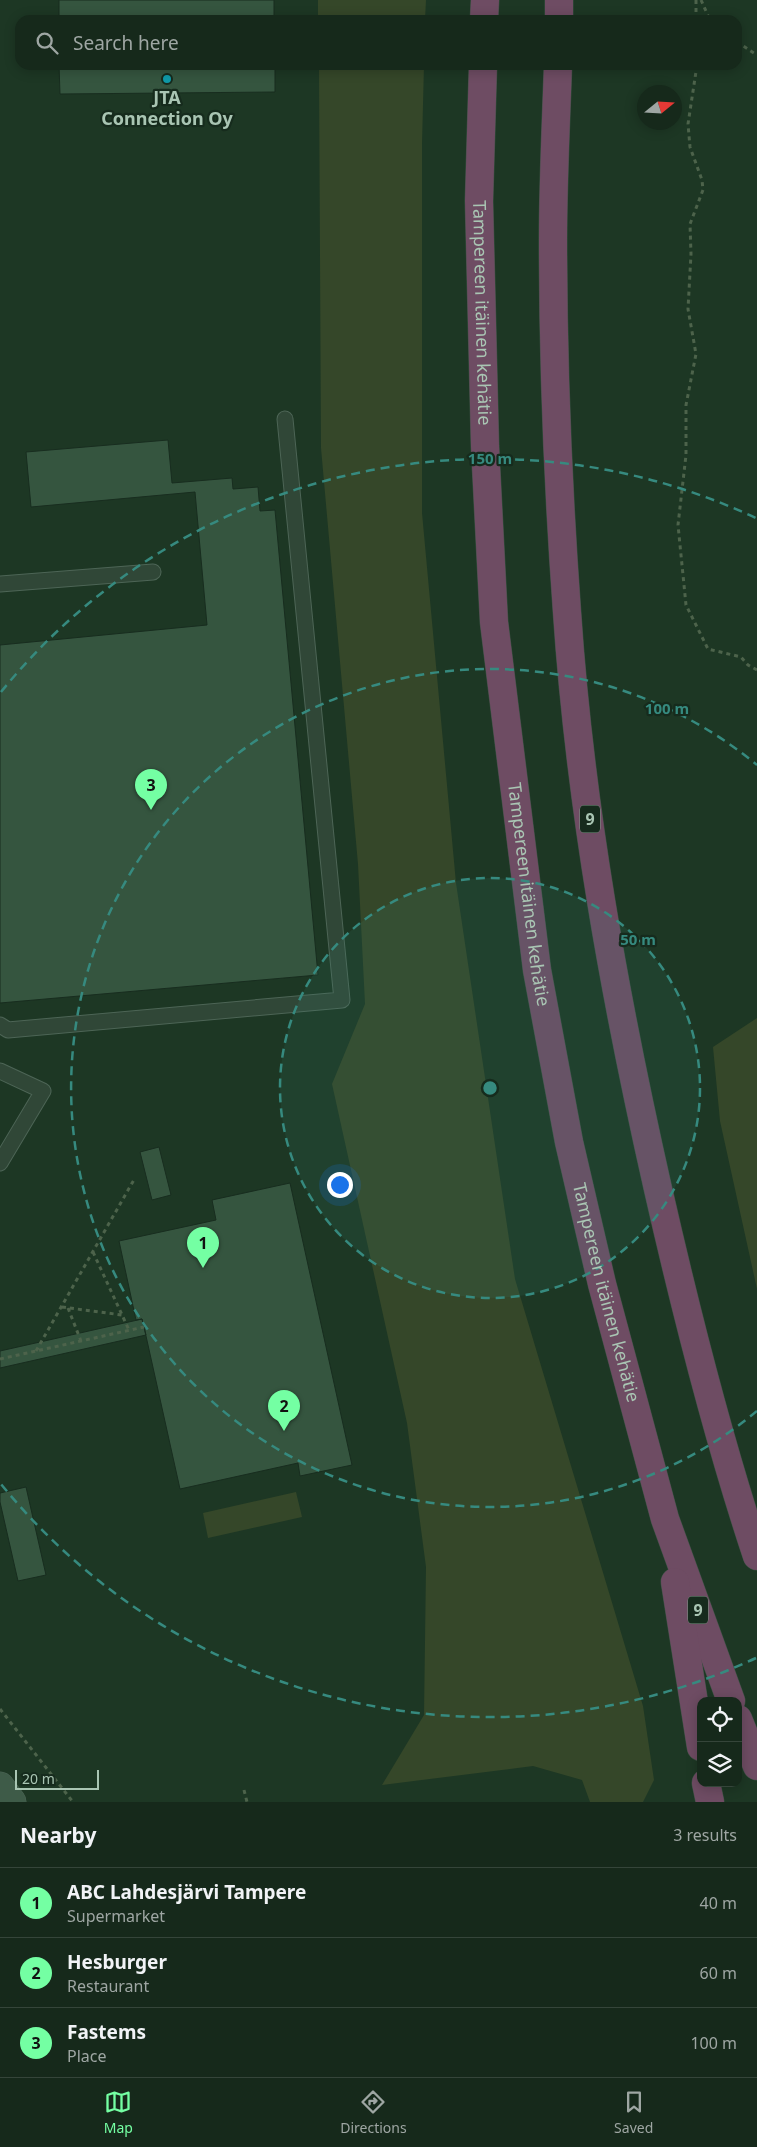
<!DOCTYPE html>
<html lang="en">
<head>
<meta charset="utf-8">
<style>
  body { margin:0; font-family:"Noto Sans",sans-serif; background:#233528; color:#f1f3f6 }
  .controls { position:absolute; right:15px; bottom:15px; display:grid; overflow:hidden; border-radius:10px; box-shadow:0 2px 12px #0003 }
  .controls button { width:45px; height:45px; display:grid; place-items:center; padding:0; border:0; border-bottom:1px solid #35453a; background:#16291b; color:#f1f3f6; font:25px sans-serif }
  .compass { position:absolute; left:637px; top:85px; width:45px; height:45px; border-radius:50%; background:#16291b; box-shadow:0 2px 12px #0003; rotate:72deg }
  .scale { position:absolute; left:15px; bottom:12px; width:84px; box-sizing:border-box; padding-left:5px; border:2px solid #a9c5b3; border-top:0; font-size:14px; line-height:18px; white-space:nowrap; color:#a9c5b3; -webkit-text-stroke:4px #162b1d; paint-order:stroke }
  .you { position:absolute; left:339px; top:1184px; width:18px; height:18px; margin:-12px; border:4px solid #fff; border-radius:50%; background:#1a73e8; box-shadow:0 0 0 8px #1a73e833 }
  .badge { display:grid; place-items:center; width:32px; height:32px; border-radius:50%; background:#74ffa3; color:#111; font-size:16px; font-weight:700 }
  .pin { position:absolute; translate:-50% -41px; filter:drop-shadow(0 1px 2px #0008) }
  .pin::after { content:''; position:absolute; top:26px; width:18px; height:15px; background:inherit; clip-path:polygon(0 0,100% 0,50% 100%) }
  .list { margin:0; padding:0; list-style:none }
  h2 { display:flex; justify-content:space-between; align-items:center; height:65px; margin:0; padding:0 20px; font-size:21px }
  h2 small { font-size:16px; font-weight:400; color:#9ea6a3 }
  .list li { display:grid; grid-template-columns:32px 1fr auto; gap:15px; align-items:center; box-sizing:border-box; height:70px; padding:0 20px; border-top:1px solid #35453a }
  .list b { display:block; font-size:19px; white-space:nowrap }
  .list p { margin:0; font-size:16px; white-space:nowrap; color:#9ea6a3 }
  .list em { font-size:16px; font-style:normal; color:#9ea6a3 }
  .icon { flex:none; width:28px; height:28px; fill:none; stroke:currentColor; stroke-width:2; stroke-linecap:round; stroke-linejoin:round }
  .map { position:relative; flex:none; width:757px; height:1802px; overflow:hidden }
  .search { position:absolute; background:#16291b; box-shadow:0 2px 12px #0003; left:15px; right:15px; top:15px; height:55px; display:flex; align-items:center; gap:12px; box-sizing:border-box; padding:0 18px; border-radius:15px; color:#9ea6a3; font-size:19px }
  .sheet { height:275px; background:#16291b }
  nav { display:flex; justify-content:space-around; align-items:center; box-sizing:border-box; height:70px; border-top:1px solid #35453a; background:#16291b; font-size:14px; color:#9ea6a3 }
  nav a { display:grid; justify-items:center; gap:2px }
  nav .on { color:#74ffa3 }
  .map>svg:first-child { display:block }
  .green { fill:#354729 }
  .building { fill:#35553f; stroke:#182d1f }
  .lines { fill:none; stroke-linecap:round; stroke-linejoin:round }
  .service-casing { stroke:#4d6556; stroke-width:17 }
  .secondary-casing { stroke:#4d6556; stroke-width:29 }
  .motorway-casing { stroke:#3b5143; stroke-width:29 }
  .path { stroke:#4d634b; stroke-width:3; stroke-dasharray:4 4; stroke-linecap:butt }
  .service { stroke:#304737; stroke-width:15 }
  .secondary { stroke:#3e5b48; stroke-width:28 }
  .motorway { stroke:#6e4c63; stroke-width:28 }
  .ring { fill:none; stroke:#368a7f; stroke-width:2.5; stroke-dasharray:9 6 }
  .culture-dot { fill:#0f9aa8; stroke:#162b1d; stroke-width:2 }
  .labels { text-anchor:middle; stroke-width:4.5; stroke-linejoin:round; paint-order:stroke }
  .shield { fill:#162b1d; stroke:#7d9786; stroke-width:1 }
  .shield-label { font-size:16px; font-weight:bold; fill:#a9c5b3 }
  .poi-label { font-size:18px; font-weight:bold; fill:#a9c5b3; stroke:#162b1d }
  .street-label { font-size:18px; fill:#a9c5b3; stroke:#162b1d }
  .centre { fill:#368a7f; stroke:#162b1d; stroke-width:2.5 }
  .ring-label { font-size:15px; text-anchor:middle; font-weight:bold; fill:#368a7f; stroke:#162b1d; stroke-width:4.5; stroke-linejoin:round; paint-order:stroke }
</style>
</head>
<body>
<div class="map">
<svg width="757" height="1802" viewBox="0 0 757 1802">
  <rect width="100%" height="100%" fill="#1d3724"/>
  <path class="green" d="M318,0H426L425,20H318Z
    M319,65H424L422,144V513L456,883L515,1279L643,1706L654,1780L643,1802H590L582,1780L533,1766L382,1785L424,1715L426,1567L407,1423L332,1084L365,1004L358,864L321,448Z
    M757,1018V1289L720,1121L713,1047Z
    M296,1492L302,1517L208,1538L203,1513Z"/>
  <path class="building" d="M59,0H274V20H59Z
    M59,65H275V92L60,94Z
    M168,440L172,483L232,478L233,489L258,487L260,511L275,510L318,975L0,1003V645L207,625L195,492L31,507L26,452Z
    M159,1147L171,1195L152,1200L140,1152Z
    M290,1183L352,1465L300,1476L298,1463L180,1489L144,1327L142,1319L136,1320L119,1241L216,1220L212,1200Z
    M142,1319L146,1335L0,1368V1351Z
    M26,1487L46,1575L18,1581L0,1502V1493Z"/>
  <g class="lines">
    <g class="service-casing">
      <path id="service" d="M0,584L153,572
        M0,1025L8,1030L342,1000L285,419
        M0,1071L43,1091L0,1163"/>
    </g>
    <g class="secondary-casing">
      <path id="secondary" d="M0,1786L12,1802"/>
    </g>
    <g class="motorway-casing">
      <g id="motorway">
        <path d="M484,20L485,0"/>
        <path d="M559,20V0"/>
        <path id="s1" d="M483,65L479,201L485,446L494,622L537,970L569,1142L602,1284L665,1519L731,1701"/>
        <path d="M558,65C556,123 553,182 553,240C553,364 558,488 567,612C580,806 615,999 658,1189C686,1312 717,1436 757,1556"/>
        <path d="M675,1582L701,1747"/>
        <path d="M738,1719L757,1766"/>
        <path d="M706,1783L710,1802"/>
      </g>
    </g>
    <path class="path" d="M696,0V20
      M701,0L710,20
      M737,42L757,55
      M697,65L688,124L690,147L702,180L703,190L690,224L691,254L688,309L696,354L686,405V455L678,525L686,605L708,649L741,657L748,665L757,670
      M93,1252L129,1330
      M62,1307L122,1315
      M68,1308L81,1341
      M36,1351L135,1178
      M0,1359L144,1327
      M0,1709L73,1802
      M244,1790L247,1802"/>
    <use href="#service" class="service"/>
    <use href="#secondary" class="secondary"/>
    <use href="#motorway" class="motorway"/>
  </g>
  <circle cx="490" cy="1088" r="210" fill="#368a7f" fill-opacity=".12"/>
  <g class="ring">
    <circle cx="490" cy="1088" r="210"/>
    <path d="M757 1411A419 419 0 1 1 757 765"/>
    <path d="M756 1658A629 629 0 0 1 1 1484M1 692A629 629 0 0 1 756 518"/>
  </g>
  <circle class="culture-dot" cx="167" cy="79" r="5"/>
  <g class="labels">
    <g class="shield">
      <rect x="580" y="805.5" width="20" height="27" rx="4"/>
      <rect x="688" y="1596.5" width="20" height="27" rx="4"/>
    </g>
    <g class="shield-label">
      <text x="590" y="825">9</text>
      <text x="698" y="1616">9</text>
    </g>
    <g class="poi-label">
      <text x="167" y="104">JTA<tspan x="167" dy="21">Connection Oy</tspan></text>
    </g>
    <g class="street-label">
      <text dy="6" stroke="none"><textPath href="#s1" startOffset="248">Tampereen itäinen kehätie</textPath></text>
      <text dy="6" stroke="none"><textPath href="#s1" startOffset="832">Tampereen itäinen kehätie</textPath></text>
      <text dy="6" stroke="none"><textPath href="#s1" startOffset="1238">Tampereen itäinen kehätie</textPath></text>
    </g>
  </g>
  <circle cx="490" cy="1088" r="8" class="centre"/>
  <g class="ring-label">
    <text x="490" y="464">150 m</text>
    <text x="667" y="714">100 m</text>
    <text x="638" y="945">50 m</text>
  </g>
</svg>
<div class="controls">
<button><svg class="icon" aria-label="locate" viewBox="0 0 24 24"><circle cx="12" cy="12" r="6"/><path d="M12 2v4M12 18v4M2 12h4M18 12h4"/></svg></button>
<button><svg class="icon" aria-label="layers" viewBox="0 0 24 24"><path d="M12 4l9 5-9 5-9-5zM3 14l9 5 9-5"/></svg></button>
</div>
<svg class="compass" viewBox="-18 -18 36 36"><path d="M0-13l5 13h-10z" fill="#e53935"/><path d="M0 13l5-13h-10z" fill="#9ea6a3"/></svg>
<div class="scale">20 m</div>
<div class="you"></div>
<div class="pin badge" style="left:203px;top:1268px">1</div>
<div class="pin badge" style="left:284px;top:1431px">2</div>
<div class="pin badge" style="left:151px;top:810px">3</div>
<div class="search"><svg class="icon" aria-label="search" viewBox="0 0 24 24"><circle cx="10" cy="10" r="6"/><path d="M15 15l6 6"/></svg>Search here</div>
</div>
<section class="sheet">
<h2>Nearby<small>3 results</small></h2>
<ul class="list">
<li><span class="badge">1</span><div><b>ABC Lahdesjärvi Tampere</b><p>Supermarket</p></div><em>40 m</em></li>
<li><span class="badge">2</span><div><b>Hesburger</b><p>Restaurant</p></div><em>60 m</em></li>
<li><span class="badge">3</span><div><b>Fastems</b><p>Place</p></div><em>100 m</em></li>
</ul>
</section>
<nav>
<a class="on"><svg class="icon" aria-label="map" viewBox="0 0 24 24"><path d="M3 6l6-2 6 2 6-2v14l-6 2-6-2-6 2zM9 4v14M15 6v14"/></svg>Map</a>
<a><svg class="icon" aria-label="directions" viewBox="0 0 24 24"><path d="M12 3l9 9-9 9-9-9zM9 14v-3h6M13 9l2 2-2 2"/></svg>Directions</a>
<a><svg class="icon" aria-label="saved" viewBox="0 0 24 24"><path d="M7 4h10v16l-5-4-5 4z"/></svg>Saved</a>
</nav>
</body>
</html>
